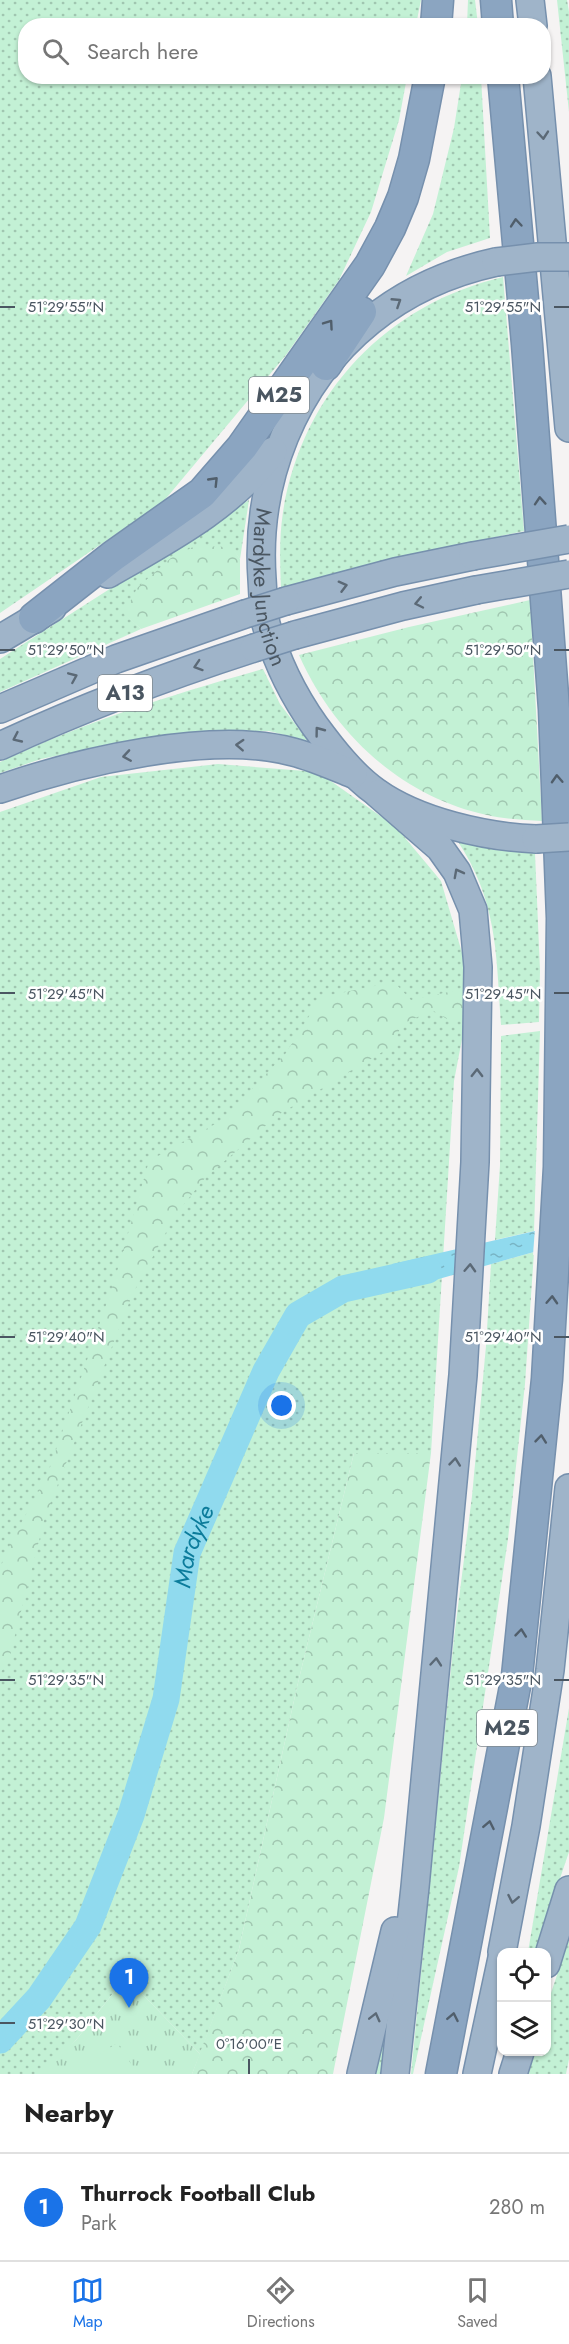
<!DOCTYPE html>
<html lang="en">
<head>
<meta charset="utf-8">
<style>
  body { margin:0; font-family:Jost,sans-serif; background:#f6f6f6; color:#222 }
  .controls { position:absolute; right:18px; bottom:18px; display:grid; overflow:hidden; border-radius:12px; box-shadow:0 2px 4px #0004 }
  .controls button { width:54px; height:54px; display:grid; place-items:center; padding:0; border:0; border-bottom:2px solid #e0e0e0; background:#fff; color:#222; font:30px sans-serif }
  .you { position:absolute; left:282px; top:1406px; width:21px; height:21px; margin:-15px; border:4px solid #fff; border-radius:50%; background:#1a73e8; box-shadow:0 0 0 9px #1a73e833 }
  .badge { display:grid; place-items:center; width:39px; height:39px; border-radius:50%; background:#1a73e8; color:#fff; font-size:20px; font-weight:700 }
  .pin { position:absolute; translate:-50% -50px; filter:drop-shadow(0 2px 3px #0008) }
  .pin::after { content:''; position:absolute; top:32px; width:21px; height:18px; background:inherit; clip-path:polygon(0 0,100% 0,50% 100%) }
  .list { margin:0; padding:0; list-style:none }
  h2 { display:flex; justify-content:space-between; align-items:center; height:78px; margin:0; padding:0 24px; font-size:26px }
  h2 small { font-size:20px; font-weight:400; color:#767676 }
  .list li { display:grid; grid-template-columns:39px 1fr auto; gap:18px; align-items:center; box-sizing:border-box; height:108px; padding:0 24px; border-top:2px solid #e0e0e0 }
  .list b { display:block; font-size:22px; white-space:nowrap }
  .list p { margin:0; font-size:20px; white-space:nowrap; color:#767676 }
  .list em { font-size:20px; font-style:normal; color:#767676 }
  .icon { flex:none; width:33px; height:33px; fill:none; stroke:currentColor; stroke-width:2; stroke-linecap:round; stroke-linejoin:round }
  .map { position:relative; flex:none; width:569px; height:2074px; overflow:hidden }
  .search { position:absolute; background:#fff; box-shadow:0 2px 4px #0004; left:18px; right:18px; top:18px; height:66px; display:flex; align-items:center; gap:15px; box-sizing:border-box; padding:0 21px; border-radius:24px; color:#767676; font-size:22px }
  .sheet { height:186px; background:#fff }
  nav { display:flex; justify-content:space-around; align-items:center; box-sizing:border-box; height:84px; border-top:2px solid #e0e0e0; background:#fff; font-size:16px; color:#767676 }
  nav a { display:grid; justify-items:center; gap:3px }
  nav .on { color:#1a73e8 }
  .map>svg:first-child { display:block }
  .grass { fill:url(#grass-dots) }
  .forest { fill:url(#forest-crowns) }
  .park { fill:url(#park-tufts) }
  .pitch { fill:#c3f1d5 }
  .water { fill:url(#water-ripples) }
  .pier { fill:#f5f3f3 }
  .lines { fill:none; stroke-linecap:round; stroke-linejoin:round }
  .river { stroke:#90daee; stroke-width:27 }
  .trunk-casing { stroke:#7690ad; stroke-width:30 }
  .motorway-casing { stroke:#7690ad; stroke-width:33 }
  .trunk { stroke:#9fb4c9; stroke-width:27 }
  .motorway { stroke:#8ba5c1; stroke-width:30 }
  .trunk-bridge-casing { stroke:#7690ad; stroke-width:30; stroke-linecap:butt }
  .trunk-bridge { stroke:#9fb4c9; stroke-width:27 }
  .oneway { stroke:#5b6976 }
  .oneway2 { stroke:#505e6b }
  .ticks { fill:none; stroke:#4a5661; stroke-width:2 }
  .labels { text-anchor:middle; stroke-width:5; stroke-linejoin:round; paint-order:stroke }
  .shield { fill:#fff; stroke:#808990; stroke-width:1.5 }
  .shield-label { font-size:21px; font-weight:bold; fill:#4a5661 }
  .street-label { font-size:22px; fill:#4a5661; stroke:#fff }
  .water-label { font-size:24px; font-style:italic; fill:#0c7c9b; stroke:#fff }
  .ticks-label { font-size:15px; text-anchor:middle; fill:#4a5661; stroke:#fff; stroke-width:5; stroke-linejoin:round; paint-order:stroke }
</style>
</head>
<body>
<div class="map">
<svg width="569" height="2074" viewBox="0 0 569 2074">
  <defs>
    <pattern id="grass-dots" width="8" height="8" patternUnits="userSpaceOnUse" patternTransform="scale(1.5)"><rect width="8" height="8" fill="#c3f1d5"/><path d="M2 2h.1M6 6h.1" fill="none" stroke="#a0c6b0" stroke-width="1.8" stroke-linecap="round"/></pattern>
    <pattern id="forest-crowns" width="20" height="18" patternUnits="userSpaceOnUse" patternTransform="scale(1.5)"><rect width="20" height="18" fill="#c3f1d5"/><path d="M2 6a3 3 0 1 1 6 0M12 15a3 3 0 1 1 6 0" fill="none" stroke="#a0c6b0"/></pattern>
    <pattern id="park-tufts" width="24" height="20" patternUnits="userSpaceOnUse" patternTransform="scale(1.5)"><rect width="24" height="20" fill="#c3f1d5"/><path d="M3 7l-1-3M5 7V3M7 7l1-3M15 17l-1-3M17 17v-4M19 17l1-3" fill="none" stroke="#a0c6b0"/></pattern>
    <pattern id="water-ripples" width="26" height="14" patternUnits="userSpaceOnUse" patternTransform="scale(1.5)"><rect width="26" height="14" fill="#90daee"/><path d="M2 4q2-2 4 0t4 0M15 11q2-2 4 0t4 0" fill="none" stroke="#78b4c4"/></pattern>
  </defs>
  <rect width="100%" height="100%" fill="#f5f3f3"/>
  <path class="grass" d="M0,0H421L416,25L26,26V76L407,77L399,120L371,212L339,280L286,355L163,502L0,613Z
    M468,0H475L478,25H467Z
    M557,0H567L569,12V112Z
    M462,77H481L490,238L447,252L406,276L433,214L454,128Z
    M503,277L524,531L393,559L281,589C280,564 279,538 283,512C302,393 387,304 503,277Z
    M249,500L240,559L231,547L125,614L141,629L0,692V659Z
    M263,669L280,704L308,741L269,731H215L119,743L41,759L0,773V762C85,722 173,694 263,669Z
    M218,764L318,772L396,827L441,881L472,987L454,1081L431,1453H354L297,1687L239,1949L200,2054L126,1977L76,2040L41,2074H0V812L101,777Z
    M457,840L495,849L535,853L540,970L539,1022L501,1025C496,954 498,902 457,840Z
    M540,1031L534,1231L495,1240L500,1165L501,1036Z
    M534,1252L525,1384L508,1539L459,1867L413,2074H411L454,1638L472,1496L486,1346L491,1264Z
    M569,1708V1852L535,1952H528Z
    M569,1939V2059L566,2074H527L533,2052H546L547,2005Z
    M382,2037L387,2038L383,2074H373Z"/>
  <path class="forest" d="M195,546L232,547L240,559V594L141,629L124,614L137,588L171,558Z
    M530,600L542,821C524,820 505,819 487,815C402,797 334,734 299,655L409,627Z
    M394,982L411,1000L472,987L465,1019H447L432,1010L401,1025L394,1045L278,1115L205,1178L176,1214L133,1293L45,1517L8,1663L0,1673V1568L13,1538L47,1476L114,1282L149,1161L224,1119L286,1053L321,997Z
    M354,1453H431L384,1818L333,2074H192L239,1949L297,1687Z"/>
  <path class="park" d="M126,1977L200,2054L192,2074H36L76,2040Z"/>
  <path class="pitch" d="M117,2043L138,2074H71Z"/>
  <path class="water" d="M569,1223L534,1252L407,1288L395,1287L392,1264Z"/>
  <path class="pier" d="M569,1220V1247L533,1255L535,1228Z"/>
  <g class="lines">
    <path class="river" id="s1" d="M0,2040L39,1998L88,1926L131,1815L166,1699L187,1553L266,1371L298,1315L343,1289L428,1270"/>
    <g class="trunk-casing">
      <g id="trunk">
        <path d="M530,0L533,26"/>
        <path d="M537,76L569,428"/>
        <path id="s2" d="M496,262C450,272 407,291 370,321C293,383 255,482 262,579C263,593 263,610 266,624C276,660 293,695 315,726C332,749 352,775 376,792C418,822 486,837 536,839"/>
        <path d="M108,574C167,540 231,507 273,451"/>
        <path d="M286,601L395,572L473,556"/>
        <path d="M295,635L403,606L476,590"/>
        <path d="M0,639L52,608"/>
        <path d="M0,709L116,659L245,614"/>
        <path d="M0,746C82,708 167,676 254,648"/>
        <path d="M0,789C78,762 212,730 293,752C313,757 333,766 353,774"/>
        <path d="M378,794L440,848L457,872L473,910L478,967L475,1162L463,1375L415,1887L395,2074"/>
        <path d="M502,1952L526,1826L550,1670L569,1488"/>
        <path d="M546,1964L569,1890"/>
        <path d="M361,2074L395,1931"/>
        <path d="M477,2074L502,1958"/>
        <path d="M513,2074L520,2052"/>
      </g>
    </g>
    <g class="motorway-casing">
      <path id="motorway" d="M496,0L498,26
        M436,26L438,0
        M326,365L361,312
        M34,618L113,556L202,493L242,447L370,265L390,228L403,197L414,159L430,76
        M441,2074L517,1676L547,1379L559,1167L562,918L554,709L527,344L503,76"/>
    </g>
    <use href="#trunk" class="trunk"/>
    <use href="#motorway" class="motorway"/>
    <g class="trunk-bridge-casing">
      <path id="trunk-bridge" d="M496,262L538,257H569
        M473,556L569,539
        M476,590L569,574
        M245,614L286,601
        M254,648L295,635
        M536,839L569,837"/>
    </g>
    <use href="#trunk-bridge" class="trunk-bridge"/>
  </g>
  <defs><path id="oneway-chevron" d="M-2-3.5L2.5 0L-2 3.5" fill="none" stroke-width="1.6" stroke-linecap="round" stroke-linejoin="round" transform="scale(1.5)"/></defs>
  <g class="oneway">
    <use href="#oneway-chevron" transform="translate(543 135) rotate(85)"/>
    <use href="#oneway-chevron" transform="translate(397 302) rotate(-33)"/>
    <use href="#oneway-chevron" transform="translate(343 586) rotate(-15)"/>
    <use href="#oneway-chevron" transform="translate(419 603) rotate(168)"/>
    <use href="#oneway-chevron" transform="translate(198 666) rotate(162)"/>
    <use href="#oneway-chevron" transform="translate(73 677) rotate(-23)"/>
    <use href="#oneway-chevron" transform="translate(319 731) rotate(-127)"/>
    <use href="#oneway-chevron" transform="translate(17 738) rotate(155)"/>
    <use href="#oneway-chevron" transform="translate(240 745) rotate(-177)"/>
    <use href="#oneway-chevron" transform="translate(127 756) rotate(171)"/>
    <use href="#oneway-chevron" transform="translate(458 873) rotate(-118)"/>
    <use href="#oneway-chevron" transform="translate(477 1073) rotate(-89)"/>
    <use href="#oneway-chevron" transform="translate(470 1268) rotate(-87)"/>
    <use href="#oneway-chevron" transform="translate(455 1462) rotate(-84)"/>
    <use href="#oneway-chevron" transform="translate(436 1662) rotate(-85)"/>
    <use href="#oneway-chevron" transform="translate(513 1899) rotate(101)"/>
    <use href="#oneway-chevron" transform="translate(375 2017) rotate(-76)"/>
  </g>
  <g class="oneway2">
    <use href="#oneway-chevron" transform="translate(516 223) rotate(-95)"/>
    <use href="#oneway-chevron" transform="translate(329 324) rotate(-55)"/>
    <use href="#oneway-chevron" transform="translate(214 481) rotate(-46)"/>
    <use href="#oneway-chevron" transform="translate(540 501) rotate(-94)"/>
    <use href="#oneway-chevron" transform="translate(557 779) rotate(-93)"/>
    <use href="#oneway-chevron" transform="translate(552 1300) rotate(-87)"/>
    <use href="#oneway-chevron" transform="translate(541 1439) rotate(-84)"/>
    <use href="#oneway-chevron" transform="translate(521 1633) rotate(-84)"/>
    <use href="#oneway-chevron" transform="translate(489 1825) rotate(-79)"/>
    <use href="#oneway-chevron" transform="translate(453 2017) rotate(-79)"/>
  </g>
  <path class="ticks" d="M0,307H15M554,307H569M0,650H15M554,650H569M0,993H15M554,993H569M0,1337H15M554,1337H569M0,1680H15M554,1680H569M0,2023H15M249,2059V2074"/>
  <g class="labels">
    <g class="shield">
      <rect x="249" y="377" width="60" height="36" rx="4.5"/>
      <rect x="98" y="675" width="54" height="36" rx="4.5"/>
      <rect x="477" y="1710" width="60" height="36" rx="4.5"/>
    </g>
    <g class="shield-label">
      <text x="279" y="402">M25</text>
      <text x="125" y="700">A13</text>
      <text x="507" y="1735">M25</text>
    </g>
    <g class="street-label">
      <text dy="8" stroke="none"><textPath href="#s2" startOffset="440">Mardyke Junction</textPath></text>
    </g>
    <g class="water-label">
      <text dy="8" stroke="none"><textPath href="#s1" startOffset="540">Mardyke</textPath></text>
    </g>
  </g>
  <g class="ticks-label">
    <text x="66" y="312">51°29'55"N</text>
    <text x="503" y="312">51°29'55"N</text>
    <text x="66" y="655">51°29'50"N</text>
    <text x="503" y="655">51°29'50"N</text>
    <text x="66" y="999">51°29'45"N</text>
    <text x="503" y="999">51°29'45"N</text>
    <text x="66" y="1342">51°29'40"N</text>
    <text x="503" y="1342">51°29'40"N</text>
    <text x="66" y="1685">51°29'35"N</text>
    <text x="503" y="1685">51°29'35"N</text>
    <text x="66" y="2029">51°29'30"N</text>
    <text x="249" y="2049">0°16'00"E</text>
  </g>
</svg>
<div class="controls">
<button><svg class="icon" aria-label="locate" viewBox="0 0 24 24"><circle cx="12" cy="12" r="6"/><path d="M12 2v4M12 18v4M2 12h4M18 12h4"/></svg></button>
<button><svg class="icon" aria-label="layers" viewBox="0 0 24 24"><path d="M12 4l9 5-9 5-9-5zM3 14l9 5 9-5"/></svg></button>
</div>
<div class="you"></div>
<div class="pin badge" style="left:129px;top:2008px">1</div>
<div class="search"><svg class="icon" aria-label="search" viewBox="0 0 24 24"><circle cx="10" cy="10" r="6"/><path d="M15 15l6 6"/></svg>Search here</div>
</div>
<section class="sheet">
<h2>Nearby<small></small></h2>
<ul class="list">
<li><span class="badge">1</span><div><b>Thurrock Football Club</b><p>Park</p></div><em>280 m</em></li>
</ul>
</section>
<nav>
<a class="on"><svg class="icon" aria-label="map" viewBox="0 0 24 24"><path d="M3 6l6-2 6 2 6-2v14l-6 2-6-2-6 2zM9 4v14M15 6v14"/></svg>Map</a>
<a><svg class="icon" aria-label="directions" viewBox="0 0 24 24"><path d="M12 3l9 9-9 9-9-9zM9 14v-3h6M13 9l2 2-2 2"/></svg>Directions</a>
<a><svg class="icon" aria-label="saved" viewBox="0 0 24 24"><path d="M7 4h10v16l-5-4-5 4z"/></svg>Saved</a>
</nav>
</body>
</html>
